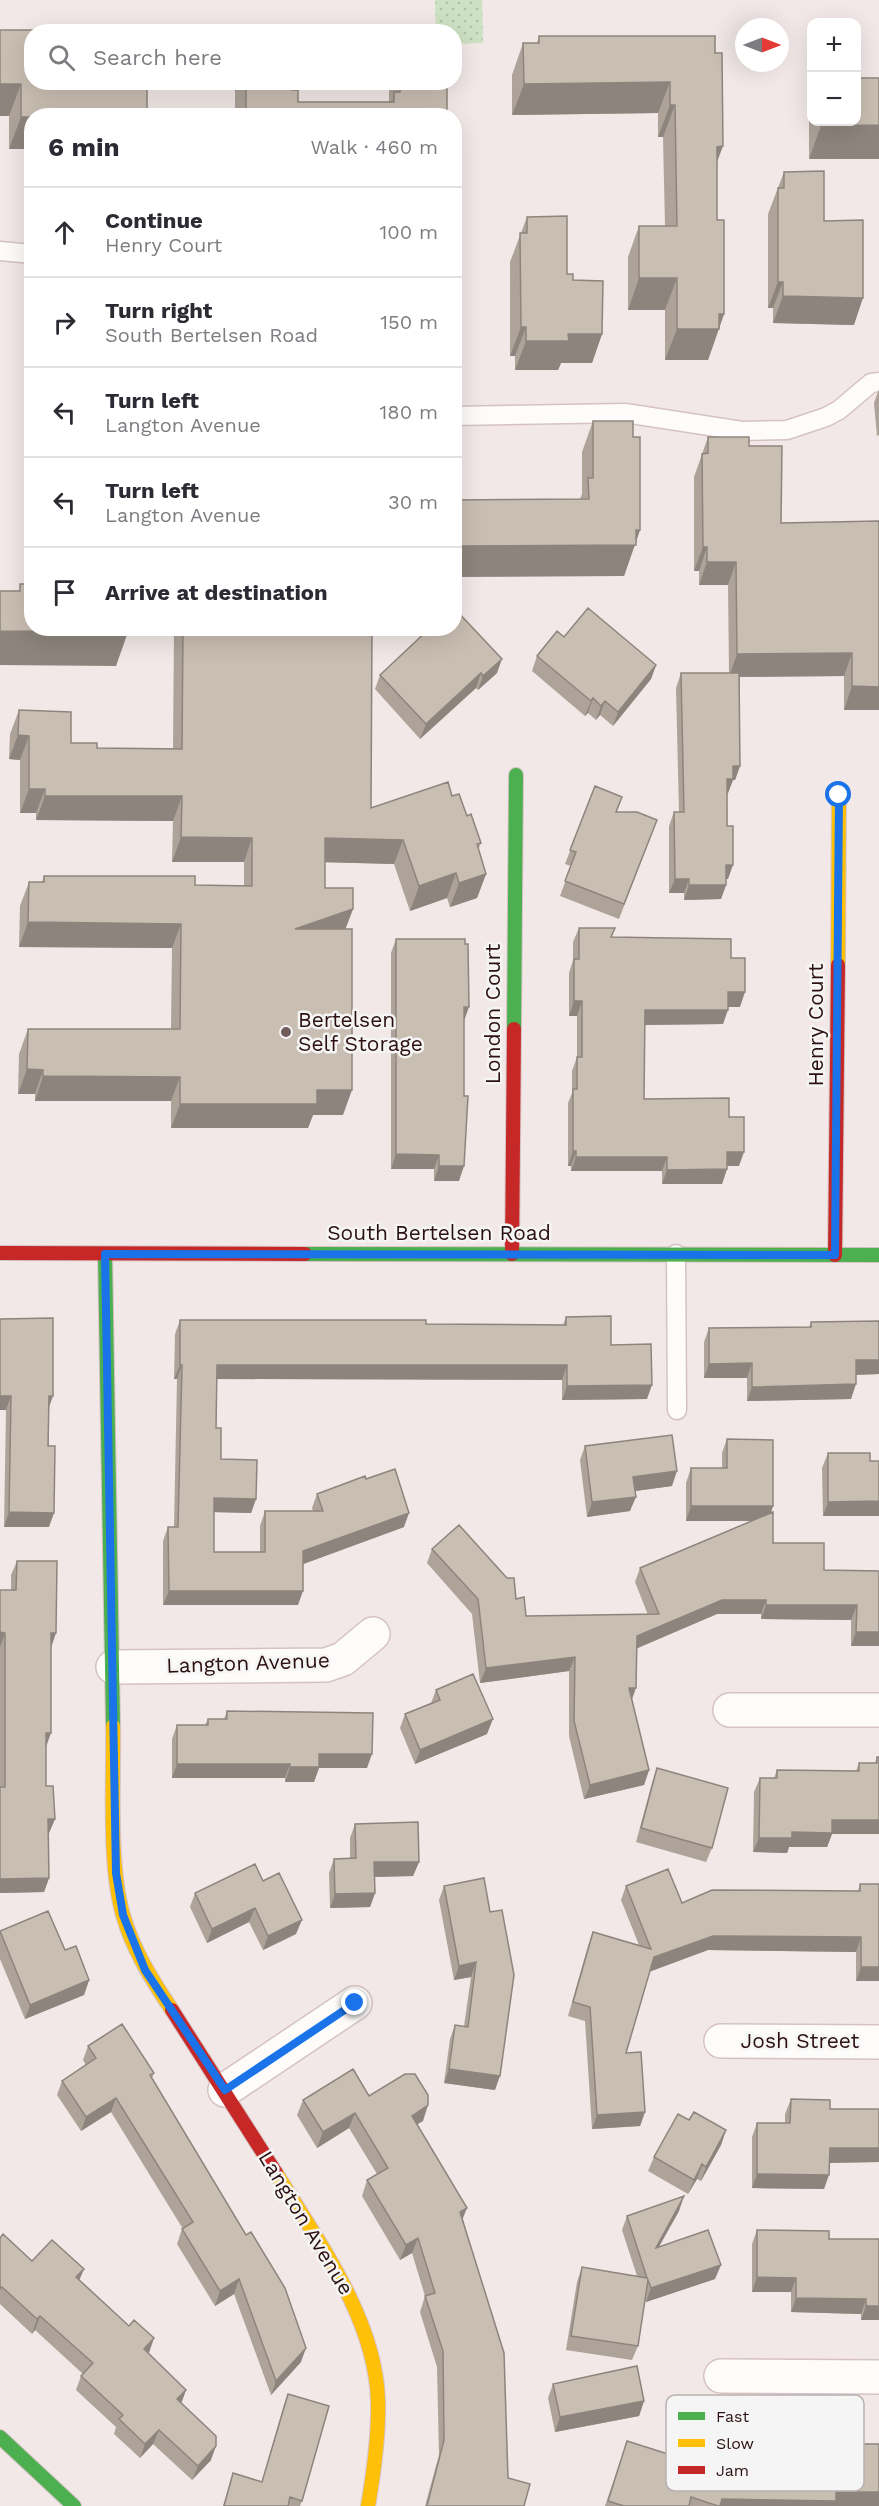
<!DOCTYPE html>
<html lang="en">
<head>
<meta charset="utf-8">
<style>
  body { margin:0; font-family:"Work Sans",sans-serif; background:#f2f2f3; color:#2b2b33 }
  .controls { position:absolute; right:18px; top:18px; display:grid; overflow:hidden; border-radius:12px; box-shadow:0 6px 24px #0002 }
  .controls button { width:54px; height:54px; display:grid; place-items:center; padding:0; border:0; border-bottom:2px solid #e1e1e2; background:#fff; color:#2b2b33; font:30px sans-serif }
  .compass { position:absolute; left:735px; top:18px; width:54px; height:54px; border-radius:50%; background:#fff; box-shadow:0 6px 24px #0002; rotate:90deg }
  .stop { position:absolute; width:18px; height:18px; margin:-14px; border:4px solid #1a73e8; border-radius:50%; background:#fff }
  .stop.end { background:#1a73e8; border-color:#fff; box-shadow:0 2px 6px #0008 }
  .list { margin:0; padding:0; list-style:none }
  h2 { display:flex; justify-content:space-between; align-items:center; height:78px; margin:0; padding:0 24px; font-size:26px }
  h2 small { font-size:20px; font-weight:400; color:#7c7c81 }
  .list li { display:grid; grid-template-columns:39px 1fr auto; gap:18px; align-items:center; box-sizing:border-box; height:90px; padding:0 24px; border-top:2px solid #e1e1e2 }
  .list b { display:block; font-size:22px; white-space:nowrap }
  .list p { margin:0; font-size:20px; white-space:nowrap; color:#7c7c81 }
  .list em { font-size:20px; font-style:normal; color:#7c7c81 }
  .icon { flex:none; width:33px; height:33px; fill:none; stroke:currentColor; stroke-width:2; stroke-linecap:round; stroke-linejoin:round }
  .map { position:relative; flex:none; width:879px; height:2506px; overflow:hidden }
  .search { position:absolute; background:#fff; box-shadow:0 6px 24px #0002; left:24px; top:24px; width:438px; height:66px; display:flex; align-items:center; gap:15px; box-sizing:border-box; padding:0 21px; border-radius:24px; color:#7c7c81; font-size:22px }
  .panel { position:absolute; background:#fff; box-shadow:0 6px 24px #0002; left:24px; top:108px; width:438px; height:528px; border-radius:24px }
  .map>svg:first-child { display:block }
  .garden { fill:url(#garden-dots) }
  .lines { fill:none; stroke-linecap:round; stroke-linejoin:round }
  .lane-casing { stroke:#d6c2c2; stroke-width:21 }
  .street-casing { stroke:#d6c2c2; stroke-width:36 }
  .fast-casing { stroke:#d6c2c2; stroke-width:16 }
  .slow-casing { stroke:#d6c2c2; stroke-width:16 }
  .jam-casing { stroke:#d6c2c2; stroke-width:16 }
  .lane { stroke:#fdfcfb; stroke-width:18 }
  .street { stroke:#fdfcfb; stroke-width:33 }
  .fast { stroke:#4caf50; stroke-width:14 }
  .slow { stroke:#ffc107; stroke-width:14 }
  .jam { stroke:#c62828; stroke-width:14 }
  .wall { fill:#ada399 }
  .shaded-wall { fill:#8d857d }
  .building { fill:#c9beb2; stroke:#8d857d; stroke-width:1.5 }
  .route { stroke:#1a73e8; stroke-width:8 }
  .poi-dot { fill:#715c5c; stroke:#f5f5f5; stroke-width:2 }
  .labels { text-anchor:middle; stroke-width:5; stroke-linejoin:round; paint-order:stroke }
  .street-label { font-size:21px; fill:#2c1011; stroke:#f5f5f5 }
  .poi-label { font-size:21px; fill:#2c1011; stroke:#f5f5f5; text-anchor:start }
  .key { fill:#f5f5f5; stroke:#b9b0b1; stroke-width:1.5 }
  .key-label { font-size:16px; fill:#2c1011 }
</style>
</head>
<body>
<div class="map">
<svg width="879" height="2506" viewBox="0 0 879 2506">
  <defs>
    <pattern id="garden-dots" width="8" height="8" patternUnits="userSpaceOnUse" patternTransform="scale(1.5)"><rect width="8" height="8" fill="#cde2c2"/><path d="M2 2h.1M6 6h.1" fill="none" stroke="#b0c1a6" stroke-width="1.8" stroke-linecap="round"/></pattern>
  </defs>
  <rect width="100%" height="100%" fill="#f1e8e7"/>
  <path class="garden" d="M435,0H482L483,43L455,44L454,32L436,31Z"/>
  <g class="lines">
    <g class="lane-casing">
      <path id="lane" d="M0,251L32,254
        M454,416L625,413L742,431L787,430L826,417L839,410L871,383L879,382
        M676,1254L677,1410"/>
    </g>
    <g class="street-casing">
      <path id="street" d="M113,1667L326,1665L343,1659L373,1634
        M730,1710H879
        M721,2041L879,2042
        M225,2090L355,2003
        M721,2376L879,2377"/>
    </g>
    <g class="fast-casing">
      <path id="fast" d="M514,1029L516,775
        M105,1254L113,1726
        M305,1254L879,1255
        M0,2437L74,2506"/>
    </g>
    <g class="slow-casing">
      <path id="slow" d="M838,965L839,795
        M113,1726C114,1781 108,1864 123,1915C133,1950 152,1980 172,2010
        M276,2173C317,2240 376,2319 378,2401C379,2436 374,2471 368,2506"/>
    </g>
    <g class="jam-casing">
      <path id="jam" d="M0,1253L305,1254
        M512,1254L514,1029
        M835,1255L838,965
        M172,2010L276,2173"/>
    </g>
    <use href="#lane" class="lane"/>
    <use href="#street" class="street"/>
    <use href="#fast" class="fast"/>
    <use href="#slow" class="slow"/>
    <use href="#jam" class="jam"/>
  </g>
  <path class="wall" d="M0,30H141L32,116L9,149V116Z
    M539,36H715L717,220L724,314L708,360H665V310H628V257L639,226H665L663,137H658V113L512,115V75L523,43H537Z
    M235,82H292V90L298,102H389V82H447V116H235Z
    M812,111V122H856L809,159V119Z
    M784,172L824,221L854,325L773,323V308H768V214Z
    M527,217L567,274L573,280L602,334L592,363H561L558,370H515V356H510V262Z
    M879,389V435L877,436L874,403Z
    M593,421L633,437L640,530L624,576L580,499L582,494V452Z
    M708,437L749,446L781,523L879,521V710H844V676L740,677V766L735,780H733L728,793H727L728,879H726V885L721,899L684,900V893H669V826L674,812H679L676,688L681,673H729L728,585H699V571H694V477Z
    M174,628H372L371,808L452,796L467,816L481,843L478,850L486,874L477,898L450,907L447,898L410,911L394,864L325,862V888L353,909L345,929L343,1115H313L308,1128H171V1101H35V1094H18L19,1054L28,1029H171L172,948L19,947L20,906L29,882H42L44,876L195,885L244,886V862H172L173,821L36,820V813H20V760L9,759L10,734L19,710L71,743L97,748L173,749Z
    M564,637L656,665L651,679L613,726L600,715L596,720L588,713L585,716L532,671L537,656Z
    M497,673L478,690L476,688L420,739L375,689L380,675Z
    M595,786L616,812L657,820L619,919L560,896L571,866L565,864Z
    M579,928L612,937L731,958L740,1007H728L723,1024L645,1025L644,1099L729,1117L739,1166H727V1169L722,1184H662V1171H571V1166H568V1103L572,1093V1071L577,1057V1016H569V973L573,960V942Z
    M396,939L464,1021L459,1181H434V1169H391V953Z
    M566,1317L611,1345L647,1399L562,1400V1380L217,1379L216,1428L221,1459L256,1499L251,1513L214,1512V1552H260V1526L265,1511H313L312,1508L317,1494L366,1479L404,1527L303,1564L298,1605H163V1541L168,1527H174L177,1379H174L175,1334L180,1320L426,1324L563,1325Z
    M0,1319L49,1409V1527H4L6,1410H0Z
    M879,1321V1374L856,1375L851,1399L747,1401V1378H704V1342L709,1328L809,1327L811,1322Z
    M727,1439L773,1506L771,1513L773,1543L824,1570L879,1571V1646H851V1620L761,1619V1614H717L636,1648L632,1700L649,1770L644,1785L584,1799L569,1736V1671L480,1683L472,1614L427,1563L432,1549L516,1599L526,1616L648,1615L635,1582L640,1568L752,1521H686V1483L691,1468H722V1453Z
    M585,1446L672,1486L635,1491L630,1511L587,1517L580,1460Z
    M828,1453L870,1461H879V1516H823L822,1468Z
    M17,1561L51,1648L46,1747V1786L55,1819L49,1833H48L49,1878L44,1892L0,1893V1590H11V1575Z
    M436,1690L487,1734L415,1764L400,1728L405,1714L431,1703Z
    M227,1711L367,1768H319L314,1782H285V1778H172V1739L177,1725H205L208,1719H224Z
    M877,1757H879V1834H832L827,1847H789L787,1853L753,1852L754,1792L760,1778H774L777,1770L856,1771L859,1763H875Z
    M657,1768L712,1848L706,1862L636,1842L652,1783Z
    M355,1824L419,1862L413,1876L375,1877V1893L370,1907L330,1908L329,1873L334,1859L350,1858V1838Z
    M484,1878L495,2090L444,2083L450,2039L455,2025L464,2026L471,1977L454,1980L439,1900L444,1886Z
    M263,1881L296,1934L263,1950L249,1922L207,1943L190,1907L195,1893Z
    M860,1884H879V1981H856V1952L708,1950L650,1971L626,2053L645,2112L640,2126L592,2129L585,2021L568,2016L588,1946L593,1932L639,1945L621,1900L626,1886L682,1903L858,1891Z
    M0,1931L65,1950L89,1980L84,1995L25,2019L0,1959Z
    M88,2046L154,2073L152,2078L301,2362L271,2395L234,2294L215,2306L177,2244L182,2229H183L111,2112L81,2131L57,2095L62,2081L86,2065L83,2060Z
    M369,2096L423,2121L417,2124L463,2219L508,2478L524,2506H425L439,2455L437,2367L420,2312L425,2296L412,2253L400,2260L362,2196L367,2180L377,2174L349,2128L317,2148L297,2115L303,2100Z
    M791,2099L830,2109H879V2162L829,2163L824,2189L752,2188V2137L757,2123H785V2114Z
    M689,2120L726,2130L721,2145L701,2181L697,2179L688,2194L648,2171L654,2157Z
    M679,2211L659,2247L715,2279L646,2302L645,2300L638,2346L632,2360L566,2350L577,2282L582,2267L637,2276L622,2230L627,2216Z
    M757,2230L829,2239L879,2320H861V2314L791,2312V2292H752V2244Z
    M0,2238L32,2261L84,2269L79,2280L148,2353L186,2390L181,2403L211,2460L192,2480L153,2444L140,2458L114,2434L116,2427L76,2390L81,2376L83,2374L35,2330L32,2334L0,2304Z
    M553,2384L644,2401L639,2416L555,2432L548,2398Z
    M288,2394L302,2501L300,2506H223L233,2473L262,2482L283,2408Z
    M627,2441L671,2455L682,2452L788,2454L790,2450L849,2451L851,2444L879,2506H605Z"/>
  <path class="shaded-wall" d="M670,82L658,113L512,115L524,84Z
    M0,84H21L9,116H0Z
    M670,105H675L663,137H658Z
    M21,117H32V149H9Z
    M879,125V159H809L821,126Z
    M723,146L711,178L717,147Z
    M639,278H677L665,310H628Z
    M778,282H783L773,308H768Z
    M783,296L863,298L854,325L773,323Z
    M719,314H724L708,360H665L677,329Z
    M521,327H526L515,356H510Z
    M568,334H602L592,363H561L558,370H515L526,341Z
    M636,530H640L624,576L454,577V546Z
    M703,547H707L699,571H694Z
    M707,562H736L728,585H699Z
    M0,631L128,632L116,666L0,665Z
    M852,653L844,676L729,677L737,654Z
    M502,659L497,673L478,690L483,676Z
    M656,665L651,679L613,726L618,712Z
    M481,673L476,688L420,739L426,724Z
    M852,686L879,687V710H844Z
    M593,698L588,713L585,716L591,701Z
    M605,701L600,715L596,720L601,706Z
    M18,735L29,736L20,760L9,759Z
    M733,766H740L735,780H733L728,793L722,794Z
    M29,789H45L36,813H20Z
    M45,796H182L173,821L36,820Z
    M181,837L252,838L244,862H172Z
    M325,838L403,840L394,864L316,862Z
    M726,865H733L728,879H721Z
    M456,873L447,898L410,911L419,886Z
    M486,874L477,898L450,907L459,883Z
    M675,879H689L684,893H669Z
    M689,885H726L721,899L684,900Z
    M353,909L344,933L295,929Z
    M28,922L181,924L172,948L19,947Z
    M728,992H745L740,1007H723Z
    M574,1001H582L577,1016H569Z
    M464,1007H469L464,1021Z
    M645,1010H728L723,1024L640,1025Z
    M27,1069L43,1070L35,1094H18Z
    M43,1076L180,1077L171,1101H35Z
    M317,1090H352L343,1115H313L308,1128H171L180,1104Z
    M573,1151H576L571,1166H568Z
    M727,1152H744L739,1166H722Z
    M396,1154L439,1155L434,1169H391Z
    M576,1157H667L662,1171H571Z
    M439,1166H464L459,1181H434Z
    M727,1169L722,1184H662L667,1170Z
    M856,1360H879V1374L851,1375Z
    M752,1363L747,1378H704L709,1364Z
    M180,1365H182L177,1379H174Z
    M217,1365H567L562,1380L212,1379Z
    M856,1384L851,1399L747,1401L752,1387Z
    M652,1385L647,1399L562,1400L567,1386Z
    M0,1396H11L6,1410H0Z
    M49,1396H53L48,1410Z
    M677,1471L672,1486L628,1492L633,1477Z
    M636,1497L630,1511L587,1517L592,1502Z
    M214,1498L256,1499L251,1513L209,1512Z
    M879,1501V1516H823L828,1502Z
    M691,1506H773L768,1521H686Z
    M9,1512L54,1513L49,1527H4Z
    M409,1513L404,1527L298,1566L303,1551Z
    M169,1591H303L298,1605H163Z
    M722,1600H766L761,1614H717L631,1651L637,1636Z
    M766,1605H857L851,1620L761,1619Z
    M0,1632L5,1633L0,1647Z
    M856,1632H879V1646H851Z
    M51,1633H56L51,1648Z
    M575,1657L569,1671L480,1683L486,1668Z
    M629,1688H636L631,1702Z
    M493,1719L487,1734L415,1764L420,1750Z
    M46,1733H51L46,1747Z
    M319,1754H372L367,1768H319L314,1782H285L290,1767Z
    M177,1764H290L285,1778H172Z
    M649,1770L644,1785L584,1799L590,1785Z
    M48,1819H55L49,1833L43,1834Z
    M832,1820H879V1834H832L827,1847H789L787,1853L753,1852L759,1838L792,1832Z
    M374,1862H419L413,1876L369,1877Z
    M49,1878L44,1892L0,1893V1879Z
    M375,1893L370,1907L330,1908L335,1894Z
    M255,1908L249,1922L207,1943L212,1929Z
    M302,1920L296,1934L263,1950L268,1936Z
    M713,1936L861,1937L856,1952L708,1950L649,1972L654,1957Z
    M476,1962L471,1977L454,1980L459,1966Z
    M861,1967H879V1981H856Z
    M89,1980L84,1995L25,2019L30,2005Z
    M449,2069L500,2076L495,2090L444,2083Z
    M116,2098L111,2112L81,2131L86,2117Z
    M428,2105L423,2121L406,2131L412,2116Z
    M645,2112L640,2126L592,2129L597,2115Z
    M355,2113L349,2128L317,2148L323,2132Z
    M726,2130L721,2145L701,2181L706,2167Z
    M830,2148H879V2162L824,2163Z
    M702,2164L697,2179L688,2194L694,2180Z
    M757,2174L829,2175L824,2189L752,2188Z
    M684,2196L679,2211L650,2262L656,2248Z
    M467,2208L461,2223L460,2212Z
    M418,2238L412,2253L400,2260L406,2245Z
    M721,2265L715,2279L646,2302L651,2288Z
    M84,2269L78,2283L76,2277Z
    M757,2277L796,2278L791,2292H752Z
    M239,2279L234,2294L215,2306L220,2291Z
    M796,2298L866,2299L861,2314L791,2312Z
    M866,2306H879V2320H861Z
    M40,2316L35,2330L32,2334L37,2319Z
    M154,2338L149,2353L144,2349Z
    M306,2348L301,2362L271,2395L276,2381Z
    M186,2390L181,2404L177,2399Z
    M644,2401L639,2416L555,2432L560,2417Z
    M159,2430L153,2444L140,2458L145,2444Z
    M216,2446L211,2460L192,2480L198,2466Z
    M836,2492H879V2506H719L722,2499Z"/>
  <path class="building" d="M0,30H141V32H32V82H147V116H32V117H21V84H0Z
    M539,36H715V53H722L723,146L717,147V220H724V314H719V329H677V278H639V226H677L675,105H670V82L524,84L523,43H539Z
    M856,78H879V125L821,126V122H856Z
    M246,82H292V90H298V102H394V92H400V82H447V116H246Z
    M824,171V221L863,220V298L783,296V282H778V188H784V172Z
    M567,216V274H573V280L603,281L602,334H568L569,341H526V327H521L520,233H527V217Z
    M593,421H633V437H640V530H636V545L454,546V500L589,499L588,478H593Z
    M708,437H749V446H782L781,523L879,521V687L852,686V653L737,654L736,562H707V547H703L702,454L708,453Z
    M20,584H32V628H128V632L0,631V591H20Z
    M454,608L502,659L483,676L481,673L426,724L380,675L430,628H454Z
    M588,608L656,665L618,712L605,701L601,706L593,698L591,701L537,656L557,631L564,637Z
    M183,628H372L371,808L448,782L452,796L459,794L467,816L471,814L481,843L477,844L486,874L459,883L456,873L419,886L403,840L325,838V888H353V909L295,929H352V1090H317V1104H180V1077L43,1076V1070L27,1069L28,1029H180L181,924L28,922L29,882H44V876H195V885L252,886V838L181,837L182,796H45V789H29V736L18,735L19,710L71,712V743H97V748L182,749Z
    M681,673H739L740,766H733V779H727V826H733V865H726V885H689V879H675L674,812H684Z
    M595,786L622,797L616,812H637L657,820L624,904L565,881L576,852L570,850Z
    M579,928H615L611,937L731,939V958H745V992H728V1010H645L644,1099L729,1098V1117H744V1152H727V1169L667,1170V1157H576V1151H573V1089H577V1057H582V1001H574V959H579Z
    M396,939H465V944H468L469,1007H464V1096H468L464,1166H439V1155L396,1154Z
    M611,1316V1345L651,1344L652,1385L567,1386V1365H217L216,1428H221V1459L257,1460L256,1499L214,1498V1552H265V1511H323L317,1494L365,1476L366,1479L395,1469L409,1513L303,1551V1591H169L168,1527H178L182,1365H180V1320H426V1324L566,1325V1317Z
    M53,1318V1396H49L48,1446H55L54,1513L9,1512L11,1396H0V1319Z
    M879,1321V1360H856V1384L752,1387V1363L709,1364V1328L811,1327V1322Z
    M672,1435L677,1471L633,1477L636,1497L592,1502L585,1446Z
    M727,1439L773,1440V1506H691V1468H727Z
    M828,1453H870V1461H879V1501L828,1502Z
    M773,1512V1543H824V1570L879,1571V1632H856L857,1605H766V1600H722L637,1636L636,1688H629L649,1770L590,1785L574,1721L575,1657L486,1668L478,1599L432,1549L459,1525L507,1578H514L516,1599L524,1597L526,1616L659,1614L640,1568Z
    M17,1561H57L56,1633H51V1733H46V1786H53L55,1819H48L49,1878L0,1879V1787H5V1633L0,1632V1590H16Z
    M473,1674L493,1719L420,1750L405,1714L440,1700L436,1690Z
    M227,1711L373,1713L372,1754H319V1767H290V1764H177V1725H208V1719H227Z
    M877,1757H879V1820H832V1833L792,1832V1838H759L760,1778H777V1770L859,1771V1763H877Z
    M657,1768L728,1788L712,1848L641,1828Z
    M418,1822L419,1862H374L375,1893L335,1894L334,1859L356,1858L355,1824Z
    M255,1864L263,1881L279,1873L302,1920L268,1936L255,1908L212,1929L195,1893Z
    M668,1869L682,1903L712,1890L860,1891V1884H879V1967H861V1937L713,1936L654,1957L626,2053L641,2052L645,2112L597,2115L590,2007L573,2002L593,1932L651,1949L626,1886Z
    M484,1878L490,1912L502,1910L514,1975L500,2076L449,2069L455,2025L468,2027L476,1962L459,1966L444,1886Z
    M48,1911L65,1950L76,1946L89,1980L30,2005L0,1931Z
    M122,2024L154,2073L150,2075L246,2235L251,2232L285,2288L306,2348L276,2381L239,2279L220,2291L182,2229L193,2222L116,2098L86,2117L62,2081L96,2058L88,2046Z
    M353,2069L369,2096L405,2074H415L428,2095V2105L412,2116L467,2208L460,2212L504,2353L508,2478L530,2484L524,2506H427L444,2440L443,2351L425,2296L435,2293L418,2238L406,2245L367,2180L388,2168L355,2113L323,2132L303,2100Z
    M791,2099L830,2100V2109H879V2148H830L829,2175L757,2174V2123H790Z
    M694,2112L726,2130L706,2167L702,2164L694,2180L654,2157L678,2114L689,2120Z
    M684,2196L656,2248L708,2230L721,2265L651,2288L648,2280L638,2346L571,2336L582,2267L647,2278L627,2216Z
    M757,2230L829,2231V2239H879V2306H866V2299L796,2298V2278L757,2277Z
    M3,2234L32,2261L52,2240L84,2269L76,2277L129,2326L134,2320L154,2338L144,2349L186,2390L177,2399L216,2436V2446L198,2466L159,2430L145,2444L119,2419L123,2415L81,2376L93,2363L40,2316L37,2319L2,2287L0,2289V2238Z
    M637,2366L644,2401L560,2417L553,2384Z
    M288,2394L329,2406L302,2501L290,2497L288,2506H224L233,2473L262,2482Z
    M627,2441L671,2455L673,2449L683,2452L686,2442L720,2453L789,2454L790,2450L851,2451V2444H879V2492H836V2501L722,2499L720,2506H718L691,2497L689,2506H624L608,2501Z"/>
  <g class="lines">
    <path class="route" d="M355,2003L225,2090L145,1970L123,1915L116,1873L105,1254L835,1255L839,795"/>
  </g>
  <circle class="poi-dot" cx="286" cy="1032" r="6"/>
  <g class="labels">
    <g class="street-label">
      <text transform="translate(493 1014) rotate(-90)" y="7">London Court</text>
      <text transform="translate(816 1025) rotate(-90)" y="7">Henry Court</text>
      <text x="439" y="1240">South Bertelsen Road</text>
      <text transform="translate(248 1663) rotate(-2)" y="7">Langton Avenue</text>
      <text x="800" y="2048">Josh Street</text>
      <text transform="translate(306 2223) rotate(59)" y="7">Langton Avenue</text>
    </g>
    <g class="poi-label">
      <text x="298" y="1027">Bertelsen<tspan x="298" dy="24">Self Storage</tspan></text>
    </g>
  </g>
  <rect x="666" y="2395" width="198" height="96" rx="9" class="key"/>
  <rect x="678" y="2412" width="27" height="8" fill="#4caf50"/>
  <rect x="678" y="2439" width="27" height="8" fill="#ffc107"/>
  <rect x="678" y="2466" width="27" height="8" fill="#c62828"/>
  <g class="key-label">
    <text x="716" y="2422">Fast</text>
    <text x="716" y="2449">Slow</text>
    <text x="716" y="2476">Jam</text>
  </g>
</svg>
<div class="controls">
<button>+</button>
<button>−</button>
</div>
<svg class="compass" viewBox="-18 -18 36 36"><path d="M0-13l5 13h-10z" fill="#e53935"/><path d="M0 13l5-13h-10z" fill="#7c7c81"/></svg>
<div class="stop" style="left:839px;top:795px"></div>
<div class="stop end" style="left:355px;top:2003px"></div>
<div class="search"><svg class="icon" aria-label="search" viewBox="0 0 24 24"><circle cx="10" cy="10" r="6"/><path d="M15 15l6 6"/></svg>Search here</div>
<section class="panel">
<h2>6 min<small>Walk · 460 m</small></h2>
<ul class="list">
<li><svg class="icon" aria-label="ahead" viewBox="0 0 24 24"><path d="M12 20V5M6 11l6-6 6 6"/></svg><div><b>Continue</b><p>Henry Court</p></div><em>100 m</em></li>
<li><svg class="icon" aria-label="right" viewBox="0 0 24 24"><path d="M7 20v-9h11M14 6l5 5-5 5"/></svg><div><b>Turn right</b><p>South Bertelsen Road</p></div><em>150 m</em></li>
<li><svg class="icon" aria-label="left" viewBox="0 0 24 24"><path d="M17 20v-9H6M10 6l-5 5 5 5"/></svg><div><b>Turn left</b><p>Langton Avenue</p></div><em>180 m</em></li>
<li><svg class="icon" aria-label="left" viewBox="0 0 24 24"><path d="M17 20v-9H6M10 6l-5 5 5 5"/></svg><div><b>Turn left</b><p>Langton Avenue</p></div><em>30 m</em></li>
<li><svg class="icon" aria-label="arrive" viewBox="0 0 24 24"><path d="M6 21V4h12l-3 4 3 4H6"/></svg><div><b>Arrive at destination</b></div></li>
</ul>
</section>
</div>
</body>
</html>
